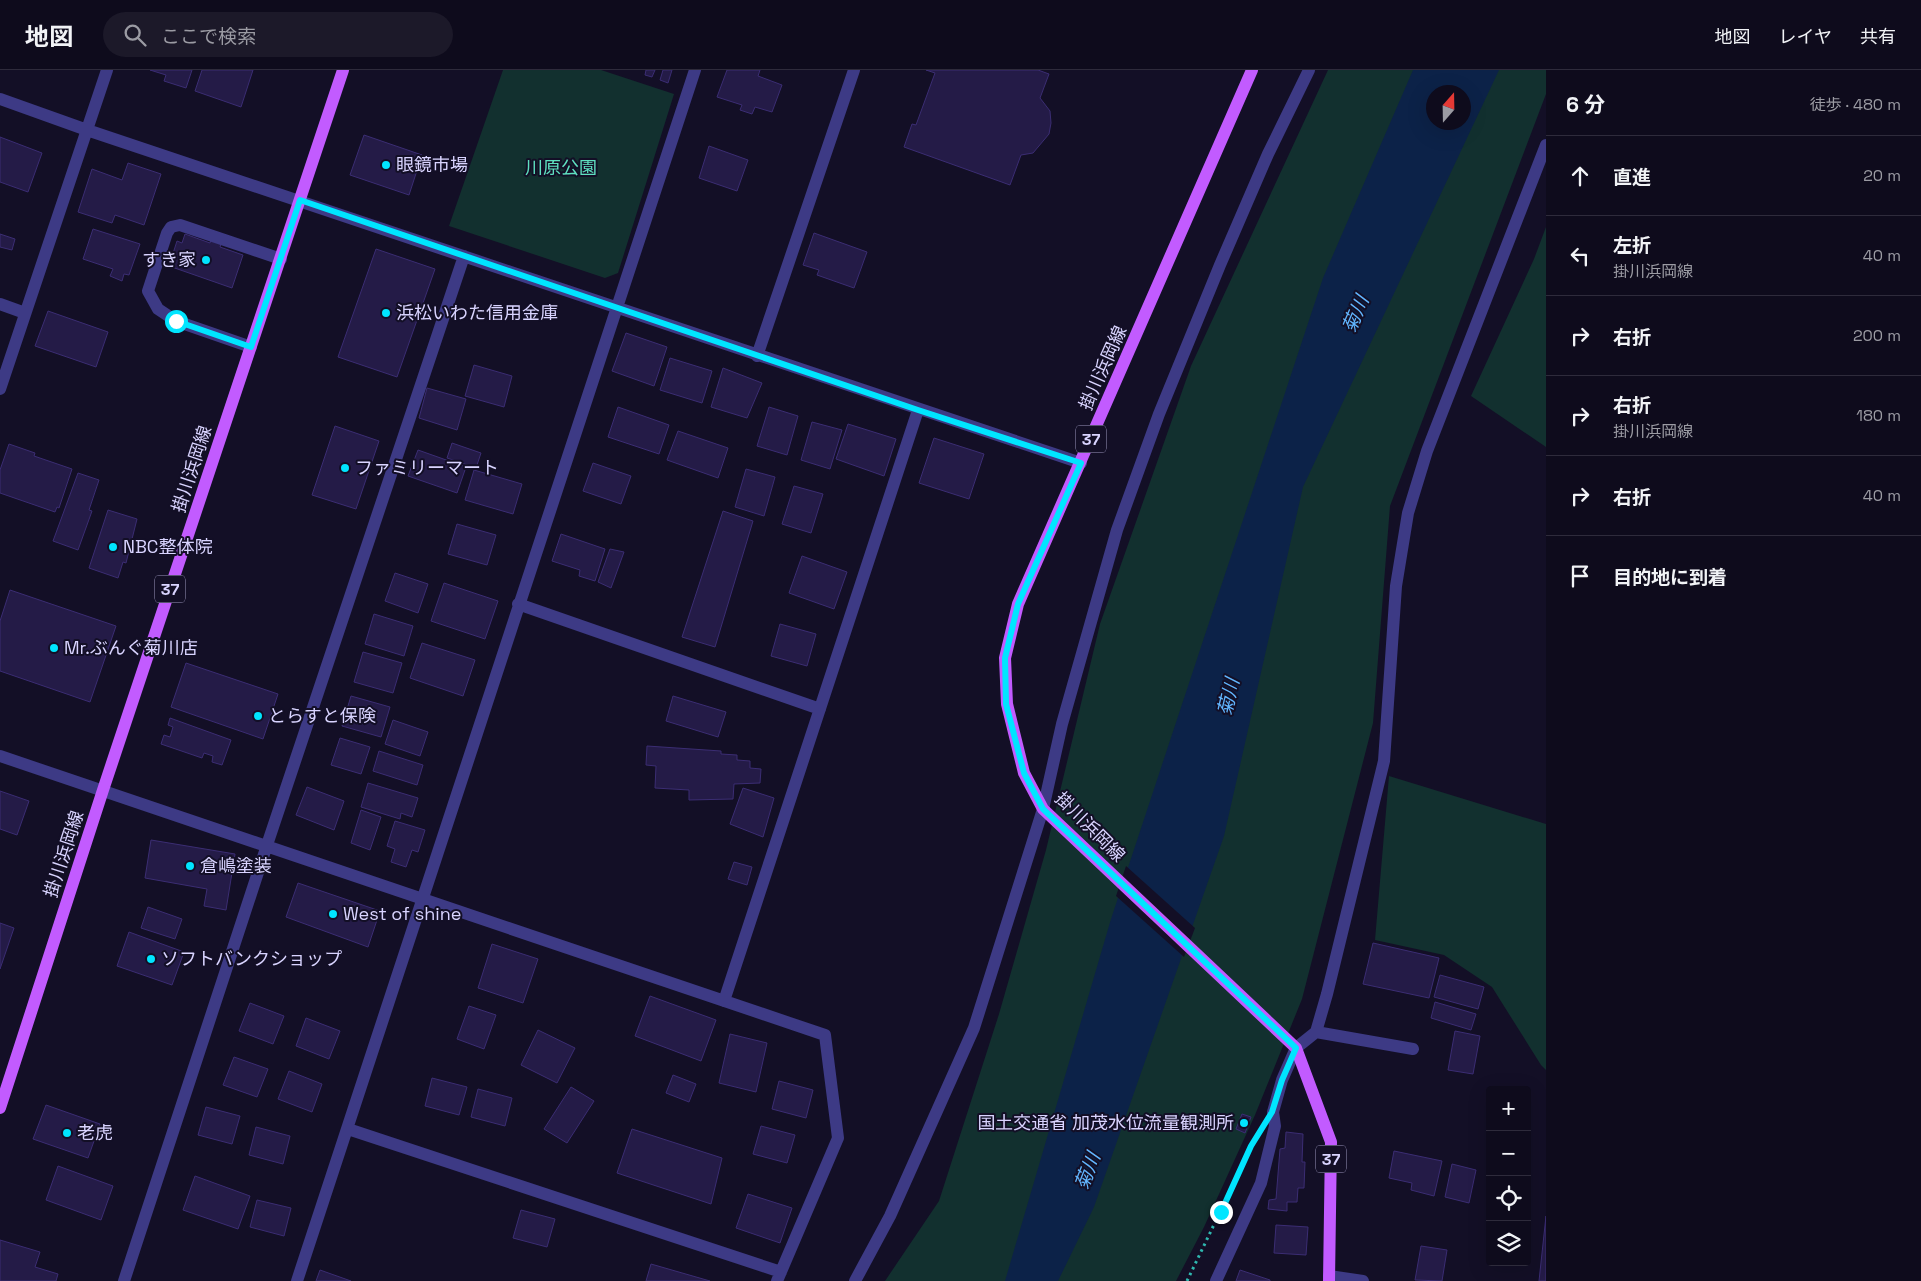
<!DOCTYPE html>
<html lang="ja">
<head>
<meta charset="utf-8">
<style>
  body { margin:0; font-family:"Space Grotesk","Noto Sans JP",sans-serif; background:#1c1929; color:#f1f3f6 }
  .controls { position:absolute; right:15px; bottom:15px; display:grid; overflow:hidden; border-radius:5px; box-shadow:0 5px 20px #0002 }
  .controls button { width:45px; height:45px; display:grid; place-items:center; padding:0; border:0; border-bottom:1px solid #2e2b3b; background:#0e0b1c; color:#f1f3f6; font:25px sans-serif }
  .compass { position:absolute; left:1426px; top:15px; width:45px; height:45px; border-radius:50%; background:#0e0b1c; box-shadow:0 5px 20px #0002; rotate:20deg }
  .stop { position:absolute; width:15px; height:15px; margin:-11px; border:4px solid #00e5ff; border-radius:50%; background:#fff }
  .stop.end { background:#00e5ff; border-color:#fff; box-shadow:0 1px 5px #0008 }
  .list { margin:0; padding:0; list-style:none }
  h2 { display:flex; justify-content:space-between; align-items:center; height:65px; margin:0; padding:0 20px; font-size:21px }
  h2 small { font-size:16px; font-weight:400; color:#9b9ba3 }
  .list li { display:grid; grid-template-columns:32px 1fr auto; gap:15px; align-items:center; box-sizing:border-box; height:80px; padding:0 20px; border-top:1px solid #2e2b3b }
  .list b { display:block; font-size:19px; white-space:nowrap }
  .list p { margin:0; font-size:16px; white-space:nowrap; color:#9b9ba3 }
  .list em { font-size:16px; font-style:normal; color:#9b9ba3 }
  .icon { flex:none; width:28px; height:28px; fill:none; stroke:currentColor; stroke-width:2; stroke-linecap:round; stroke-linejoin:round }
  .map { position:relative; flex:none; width:1546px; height:1211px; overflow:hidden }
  header { display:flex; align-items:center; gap:30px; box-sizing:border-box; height:70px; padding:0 25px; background:#0e0b1c; border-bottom:1px solid #2e2b3b }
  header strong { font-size:24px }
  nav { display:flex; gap:28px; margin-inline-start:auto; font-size:18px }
  .search { width:350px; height:45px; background:#1c1929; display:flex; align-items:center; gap:12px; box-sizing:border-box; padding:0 18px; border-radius:28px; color:#9b9ba3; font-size:19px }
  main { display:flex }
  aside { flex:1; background:#0e0b1c }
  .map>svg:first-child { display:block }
  .green { fill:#12302f; fill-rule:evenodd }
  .water { fill:#0c2248; fill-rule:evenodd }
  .pier { fill:#130f26 }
  .building { fill:#241b47; stroke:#3b2d73 }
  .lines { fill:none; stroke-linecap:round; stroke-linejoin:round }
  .path { stroke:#2fb8b0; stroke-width:3; stroke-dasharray:2.5 4; stroke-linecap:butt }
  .lane { stroke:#3d3a85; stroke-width:12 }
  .street { stroke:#3d3a85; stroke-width:12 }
  .primary { stroke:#c25bff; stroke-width:12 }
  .route { stroke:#00e5ff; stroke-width:6 }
  .poi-dot { fill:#00e5ff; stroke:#130f26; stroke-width:2 }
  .labels { text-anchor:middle; stroke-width:4; stroke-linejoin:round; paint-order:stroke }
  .shield { fill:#130f26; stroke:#9e99be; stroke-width:1 }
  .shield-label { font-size:16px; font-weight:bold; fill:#d9d4ff }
  .poi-label { font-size:18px; fill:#d9d4ff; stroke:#130f26; text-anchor:start }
  .park-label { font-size:18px; fill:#5fe0c0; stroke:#130f26 }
  .street-label { font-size:18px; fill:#d9d4ff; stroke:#130f26 }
  .water-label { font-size:19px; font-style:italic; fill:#62b6ff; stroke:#130f26 }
</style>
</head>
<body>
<header>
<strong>地図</strong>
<div class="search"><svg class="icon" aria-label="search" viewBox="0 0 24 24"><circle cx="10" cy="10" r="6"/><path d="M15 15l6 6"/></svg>ここで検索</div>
<nav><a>地図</a><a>レイヤ</a><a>共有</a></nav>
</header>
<main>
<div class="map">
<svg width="1546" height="1211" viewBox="0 0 1546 1211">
  <rect width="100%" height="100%" fill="#130f26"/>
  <path class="green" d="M503,0H601L674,24L618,203L605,208L449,156Z
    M1328,0H1546V24L1390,436L1373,653L1302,929L1255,1045L1204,1157L1176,1211H885L939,1131L999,944L1046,780L1100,554L1191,296ZM1434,22H1464V52H1434Z
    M1546,157V377L1471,326L1534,189Z
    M1389,706L1546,754V1000L1541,995L1492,917L1444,885L1375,870Z"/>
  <path class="water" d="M1413,0H1499L1303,417L1224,766L1094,1137L1058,1211H1005L1111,849L1323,208ZM1434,22H1464V52H1434Z"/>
  <path class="pier" d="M1126,796L1195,858L1184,887L1116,826Z"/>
  <path class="building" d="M150,0H192L186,18L164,11L166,5Z
    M202,0H253L241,37L195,21Z
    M646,0H655L652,7L645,5Z
    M663,0H672L668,13L660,10Z
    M727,0H760L758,6L782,15L772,42L755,37L752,44L740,40L742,35L717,27Z
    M926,0H1038L1049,4L1040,28L1050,41L1051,53L1049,64L1033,83L1021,85L1010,115L904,77L912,54L916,55L935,3Z
    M364,65L422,85L409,125L350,105Z
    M0,67L42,83L28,122L0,112Z
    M709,76L748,90L737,121L699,108Z
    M128,93L161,104L144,155L115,145L112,153L78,142L92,99L122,110Z
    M93,159L140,174L129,205L124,204L122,211L110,206L113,199L83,189Z
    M814,163L867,182L854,218L817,205L819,200L803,195Z
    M0,164L15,169L12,180L0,177Z
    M185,164L210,173L212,167L222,171L220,177L243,185L232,218L169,196L177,171L182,173Z
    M376,179L435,199L397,307L338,287Z
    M48,241L108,262L96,297L35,276Z
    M626,263L667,277L654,316L612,301Z
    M670,288L712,301L702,333L660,320Z
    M474,295L512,306L504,337L465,326Z
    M723,298L762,313L747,348L711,337Z
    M427,318L466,329L457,360L419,348Z
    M618,337L669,355L659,384L608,367Z
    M769,337L798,346L787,385L757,376Z
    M812,352L842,360L830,399L801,390Z
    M848,354L896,369L884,406L836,389Z
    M335,356L379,371L356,439L312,425Z
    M678,361L728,378L718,408L667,390Z
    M934,368L984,384L969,429L919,413Z
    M452,373L481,383L476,398L447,388Z
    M9,374L35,383L34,386L72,399L59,438L57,437L55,442L0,423V400Z
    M418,380L466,397L457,423L408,406Z
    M593,393L631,406L621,434L583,421Z
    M746,399L775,407L764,446L735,437Z
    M474,400L522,414L513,444L465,430Z
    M78,403L99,410L89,440L92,441L78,480L53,471Z
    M794,416L823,424L811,463L782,454Z
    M108,440L137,449L126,493L123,492L118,508L89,498Z
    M723,441L753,451L715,577L682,567Z
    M457,454L496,465L487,495L448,484Z
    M561,464L605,479L595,511L579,506L580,500L552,491Z
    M610,479L624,482L611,518L598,512Z
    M802,486L847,502L834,539L789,523Z
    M395,503L428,514L418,543L385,531Z
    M444,513L498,531L485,569L431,551Z
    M10,520L116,556L90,632L0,601V551Z
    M374,544L413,556L404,586L365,574Z
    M780,554L816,564L807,596L771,586Z
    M422,573L475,590L463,626L410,608Z
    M363,582L402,593L393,623L354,612Z
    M186,593L278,624L263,669L171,637Z
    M351,626L390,637L381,667L342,656Z
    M673,626L726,642L718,667L666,651Z
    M170,648L231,670L222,695L212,692L213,686L204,683L202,688L161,674L164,665L170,667L173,657L168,655Z
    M393,650L428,662L420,686L385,674Z
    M340,668L370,677L361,704L331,695Z
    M647,676L721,681V684L737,685V690L750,691V698L761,699L760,713L734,714L733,729L689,730V720L655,718L656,696L646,695Z
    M379,681L423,695L417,715L373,701Z
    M368,713L418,728L412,747L401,743L400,749L361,737Z
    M307,717L344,731L334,760L296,745Z
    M743,718L774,728L763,767L730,754Z
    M0,721L29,731L17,765L0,759Z
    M361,740L381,747L370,780L351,773Z
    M395,751L425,760L418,782L412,780L406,797L391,792L395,779L387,776Z
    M151,770L235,784L226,840L204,836L207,819L145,808Z
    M734,792L752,797L747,815L728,809Z
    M298,813L380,841L368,877L286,847Z
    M148,837L182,849L175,869L141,858Z
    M0,853L14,858L0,899Z
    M129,862L184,882L172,915L117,896Z
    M1373,873L1439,888L1429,928L1363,914Z
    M492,874L538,889L523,933L478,918Z
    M1440,905L1484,917L1478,939L1434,927Z
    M650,926L716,950L701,991L635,966Z
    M1435,932L1476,944L1471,960L1431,948Z
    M250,933L284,946L273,974L239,961Z
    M469,936L496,945L484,979L457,969Z
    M306,948L340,961L329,989L296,976Z
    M538,960L575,978L557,1013L521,995Z
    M1455,961L1480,966L1473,1004L1448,1000Z
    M730,964L767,973L756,1022L719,1013Z
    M234,987L268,999L257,1027L223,1015Z
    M289,1001L322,1014L312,1042L278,1029Z
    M673,1005L696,1014L689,1032L666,1023Z
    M432,1008L467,1017L459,1045L425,1036Z
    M779,1011L813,1020L806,1048L772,1039Z
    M571,1017L594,1031L567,1073L544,1059Z
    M478,1019L512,1028L505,1056L471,1047Z
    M46,1035L100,1054L88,1088L33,1069Z
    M206,1037L240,1046L232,1074L198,1065Z
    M1242,1044L1251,1047L1245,1063L1236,1059Z
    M761,1056L795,1065L787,1093L753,1084Z
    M256,1057L290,1066L283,1094L249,1085Z
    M632,1059L722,1088L711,1134L617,1103Z
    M1286,1062L1303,1064L1302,1092H1305L1304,1118H1298L1297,1132H1287V1141L1268,1139L1269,1130L1276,1129L1280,1079L1285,1078Z
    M1394,1081L1442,1091L1434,1126L1411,1120L1412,1113L1389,1108Z
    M1452,1094L1476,1100L1469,1133L1445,1127Z
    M58,1096L113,1116L101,1150L46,1130Z
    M195,1106L250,1126L238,1159L183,1140Z
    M748,1124L792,1138L780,1173L736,1158Z
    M257,1130L291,1138L284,1166L250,1157Z
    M521,1140L555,1149L547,1177L513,1168Z
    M1546,1146V1211H1539Z
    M1276,1155L1308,1157L1306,1185L1274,1183Z
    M0,1170L40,1182L35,1197L58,1204L56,1211H0Z
    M1421,1176L1447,1180L1442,1211L1415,1210Z
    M651,1194L710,1211H646Z
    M320,1200L351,1211H316Z
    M1240,1200L1270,1210V1211H1236Z"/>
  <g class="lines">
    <path class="path" d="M1187,1211L1244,1092"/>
    <path class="lane" d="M251,277L176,251L158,239L148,221L167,163L171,157L180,155L281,189"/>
    <path class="street" d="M0,29L87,60L1081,393
      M0,234L25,243
      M757,286L854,0
      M0,319L107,0
      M518,534L820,639
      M0,686L825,965L838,1068L777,1211
      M724,931L918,340
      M1316,962L1413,979
      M348,1059L781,1202
      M1329,1206L1363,1211
      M124,1211L267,775L464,186
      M297,1211L695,0
      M855,1211L890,1146L974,958L1043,739L1062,654L1117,460L1159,344L1220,195L1268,84L1309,0
      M1216,1211L1261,1113L1275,1056L1273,1042L1282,1010L1296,978L1316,962L1327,924L1384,691L1396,516L1408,443L1427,381L1546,75"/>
    <path class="primary" d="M1252,0L1018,534L1005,588L1007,634L1024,703L1043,739L1296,978L1331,1072L1329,1211
      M0,1038L103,720L343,0"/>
  </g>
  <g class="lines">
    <path class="route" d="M176,251L251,277L300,130L918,340L1081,393L1018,534L1005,588L1006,634L1024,703L1043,739L1296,978L1282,1010L1272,1042L1251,1076L1221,1142"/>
  </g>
  <g class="poi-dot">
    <circle cx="386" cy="95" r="5"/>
    <circle cx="206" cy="190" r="5"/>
    <circle cx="386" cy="243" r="5"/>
    <circle cx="345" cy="398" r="5"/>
    <circle cx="113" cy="477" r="5"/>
    <circle cx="54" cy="578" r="5"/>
    <circle cx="258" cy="646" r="5"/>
    <circle cx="190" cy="796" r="5"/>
    <circle cx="333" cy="844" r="5"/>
    <circle cx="151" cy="889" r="5"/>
    <circle cx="1244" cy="1053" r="5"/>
    <circle cx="67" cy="1063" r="5"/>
  </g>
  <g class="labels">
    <g class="shield">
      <rect x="1076" y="355.5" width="30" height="27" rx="4"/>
      <rect x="155" y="505.5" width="30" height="27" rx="4"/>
      <rect x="1316" y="1075.5" width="30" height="27" rx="4"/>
    </g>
    <g class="shield-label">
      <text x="1091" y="375">37</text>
      <text x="170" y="525">37</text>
      <text x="1331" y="1095">37</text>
    </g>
    <g class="poi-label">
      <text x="396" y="101">眼鏡市場</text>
      <text x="196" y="196" text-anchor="end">すき家</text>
      <text x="396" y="249">浜松いわた信用金庫</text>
      <text x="355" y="404">ファミリーマート</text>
      <text x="123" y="483">NBC整体院</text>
      <text x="64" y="584">Mr.ぶんぐ菊川店</text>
      <text x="268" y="652">とらすと保険</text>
      <text x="200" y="802">倉嶋塗装</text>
      <text x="343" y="850">West of shine</text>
      <text x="161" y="895">ソフトバンクショップ</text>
      <text x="1234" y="1059" text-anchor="end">国土交通省 加茂水位流量観測所</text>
      <text x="77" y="1069">老虎</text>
    </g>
    <g class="park-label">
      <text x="561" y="104">川原公園</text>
    </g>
    <g class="street-label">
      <text transform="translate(1103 298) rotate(-66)" y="6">掛川浜岡線</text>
      <text transform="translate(192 399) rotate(-72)" y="6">掛川浜岡線</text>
      <text transform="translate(1090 757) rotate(45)" y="6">掛川浜岡線</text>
      <text transform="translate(64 784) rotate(-72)" y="6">掛川浜岡線</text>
    </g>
    <g class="water-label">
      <text transform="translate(1355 244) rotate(-67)" y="7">菊川</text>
      <text transform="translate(1228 627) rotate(-77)" y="7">菊川</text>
      <text transform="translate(1087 1101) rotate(-69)" y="7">菊川</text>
    </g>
  </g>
</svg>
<div class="controls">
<button>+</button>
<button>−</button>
<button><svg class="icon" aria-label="locate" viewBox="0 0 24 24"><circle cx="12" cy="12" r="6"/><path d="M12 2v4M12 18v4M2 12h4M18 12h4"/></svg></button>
<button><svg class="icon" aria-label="layers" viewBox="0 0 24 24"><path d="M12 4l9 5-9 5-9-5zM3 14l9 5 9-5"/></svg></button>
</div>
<svg class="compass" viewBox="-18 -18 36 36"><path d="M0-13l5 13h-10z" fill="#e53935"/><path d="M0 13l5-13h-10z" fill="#9b9ba3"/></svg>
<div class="stop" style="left:176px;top:251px"></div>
<div class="stop end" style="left:1221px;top:1142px"></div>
</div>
<aside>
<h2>6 分<small>徒歩 · 480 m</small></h2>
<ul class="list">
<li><svg class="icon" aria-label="ahead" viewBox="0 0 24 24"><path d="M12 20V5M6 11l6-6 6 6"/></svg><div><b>直進</b></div><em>20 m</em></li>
<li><svg class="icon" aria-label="left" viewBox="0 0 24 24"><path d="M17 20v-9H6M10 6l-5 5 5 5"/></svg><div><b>左折</b><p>掛川浜岡線</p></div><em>40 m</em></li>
<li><svg class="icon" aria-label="right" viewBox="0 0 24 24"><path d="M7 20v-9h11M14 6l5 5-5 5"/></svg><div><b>右折</b></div><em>200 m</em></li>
<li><svg class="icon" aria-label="right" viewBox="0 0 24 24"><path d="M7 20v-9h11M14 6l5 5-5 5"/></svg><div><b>右折</b><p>掛川浜岡線</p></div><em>180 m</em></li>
<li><svg class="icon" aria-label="right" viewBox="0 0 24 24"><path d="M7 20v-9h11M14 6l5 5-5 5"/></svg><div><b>右折</b></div><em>40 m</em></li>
<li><svg class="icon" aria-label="arrive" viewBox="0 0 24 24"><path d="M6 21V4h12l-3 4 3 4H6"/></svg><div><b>目的地に到着</b></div></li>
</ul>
</aside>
</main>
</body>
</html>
